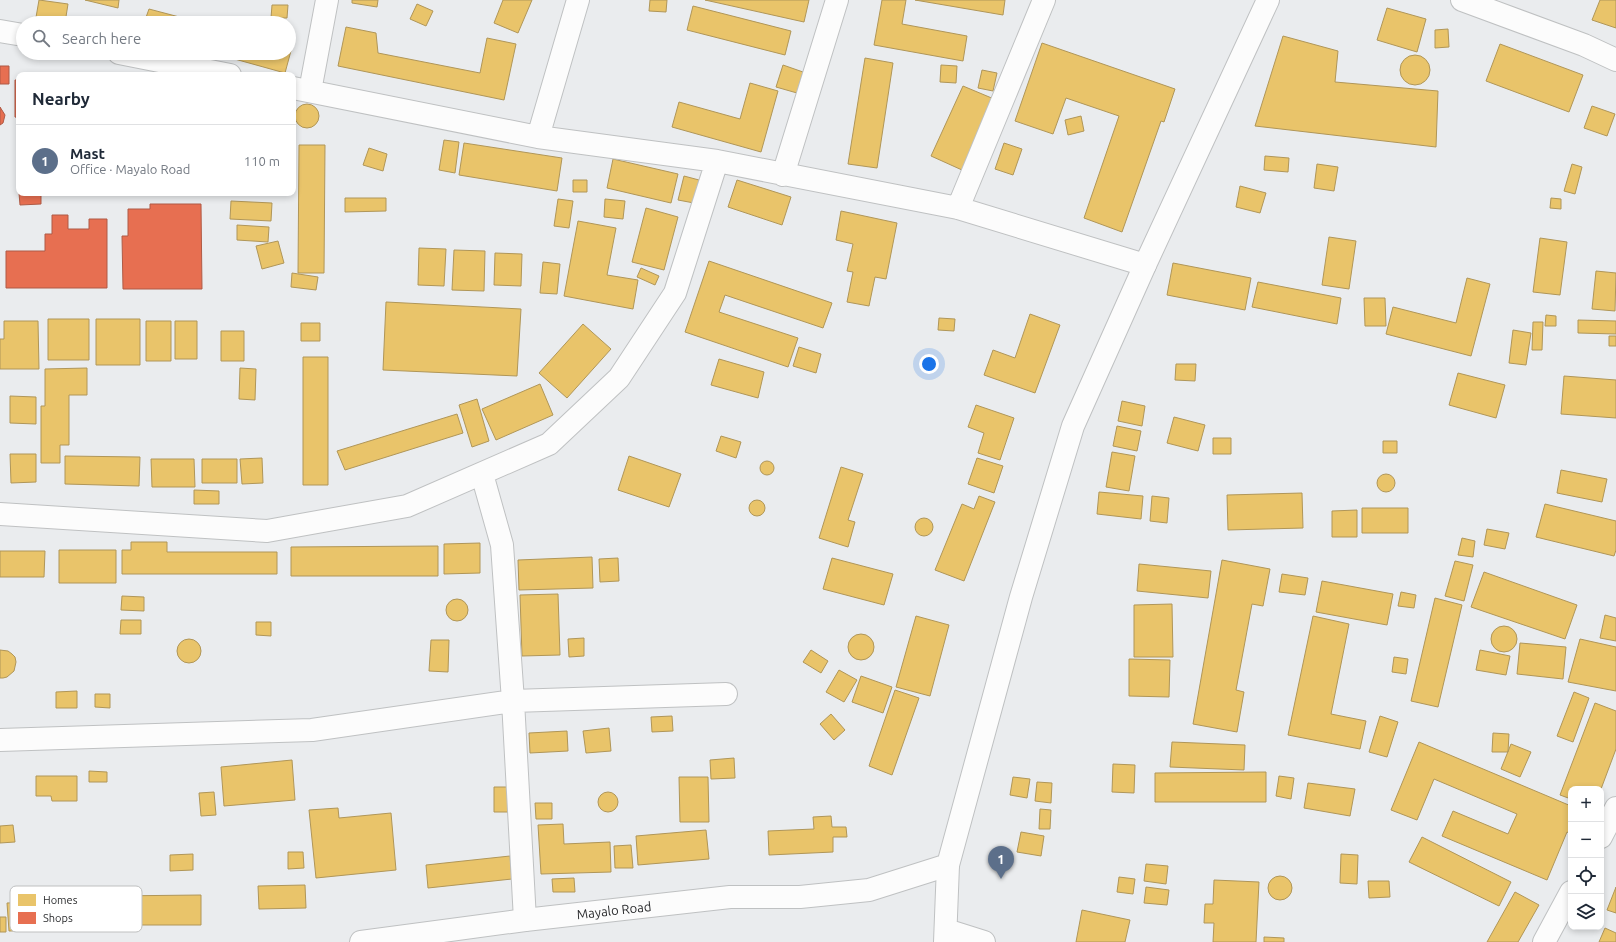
<!DOCTYPE html>
<html lang="en">
<head>
<meta charset="utf-8">
<style>
  body { margin:0; font-family:Ubuntu,sans-serif; background:#f2f2f3; color:#1f2937 }
  .controls { position:absolute; right:12px; bottom:12px; display:grid; overflow:hidden; border-radius:8px; box-shadow:0 2px 6px #0003 }
  .controls button { width:36px; height:36px; display:grid; place-items:center; padding:0; border:0; border-bottom:1px solid #e0e1e3; background:#fff; color:#1f2937; font:20px sans-serif }
  .you { position:absolute; left:929px; top:364px; width:14px; height:14px; margin:-10px; border:3px solid #fff; border-radius:50%; background:#1a73e8; box-shadow:0 0 0 6px #1a73e833 }
  .badge { display:grid; place-items:center; width:26px; height:26px; border-radius:50%; background:#6e6f71; color:#fff; font-size:13px; font-weight:700 }
  .pin { position:absolute; translate:-50% -33px; filter:drop-shadow(0 1px 2px #0008) }
  .pin::after { content:''; position:absolute; top:21px; width:14px; height:12px; background:inherit; clip-path:polygon(0 0,100% 0,50% 100%) }
  .list { margin:0; padding:0; list-style:none }
  h2 { display:flex; justify-content:space-between; align-items:center; height:52px; margin:0; padding:0 16px; font-size:17px }
  h2 small { font-size:13px; font-weight:400; color:#747a83 }
  .list li { display:grid; grid-template-columns:26px 1fr auto; gap:12px; align-items:center; box-sizing:border-box; height:72px; padding:0 16px; border-top:1px solid #e0e1e3 }
  .list b { display:block; font-size:15px; white-space:nowrap }
  .list p { margin:0; font-size:13px; white-space:nowrap; color:#747a83 }
  .list em { font-size:13px; font-style:normal; color:#747a83 }
  .icon { flex:none; width:22px; height:22px; fill:none; stroke:currentColor; stroke-width:2; stroke-linecap:round; stroke-linejoin:round }
  .map { position:relative; flex:none; width:1616px; height:942px; overflow:hidden }
  .search { position:absolute; background:#fff; box-shadow:0 2px 6px #0003; left:16px; top:16px; width:280px; height:44px; display:flex; align-items:center; gap:10px; box-sizing:border-box; padding:0 14px; border-radius:22px; color:#747a83; font-size:15px }
  .panel { position:absolute; background:#fff; box-shadow:0 2px 6px #0003; left:16px; top:72px; width:280px; height:124px; border-radius:8px }
  .map>svg:first-child { display:block }
  .homes { fill:#e9c46a; stroke:#b09658 }
  .shops { fill:#e76f51; stroke:#af5b46 }
  .lines { fill:none; stroke-linecap:round; stroke-linejoin:round }
  .minor-casing { stroke:#bfc1c2; stroke-width:24 }
  .tertiary-casing { stroke:#bfc1c2; stroke-width:24 }
  .minor { stroke:#fcfcfc; stroke-width:22 }
  .tertiary { stroke:#fcfcfc; stroke-width:22 }
  .labels { text-anchor:middle; stroke-width:4; stroke-linejoin:round; paint-order:stroke }
  .street-label { font-size:13px; fill:#2b2c2e; stroke:#fff }
  .key { fill:#fff; stroke:#bfc0c0; stroke-width:1 }
  .key-label { font-size:11px; fill:#2b2c2e }
</style>
</head>
<body>
<div class="map">
<svg width="1616" height="942" viewBox="0 0 1616 942">
  <rect width="100%" height="100%" fill="#eaecee"/>
  <path class="homes" d="M39,0L68,4L65,23H35Z
    M85,0H119L118,8Z
    M352,0H378L377,7L352,3Z
    M503,0H532L518,33L494,23Z
    M650,0H667L666,12L649,11Z
    M705,0H809L804,22Z
    M882,0H906L902,24L967,36L963,61L874,45Z
    M915,0H1005L1003,15Z
    M1600,0H1616V28L1592,20Z
    M417,4L433,11L426,26L410,19Z
    M272,5H288L287,18H271Z
    M693,6L791,31L785,55L687,30Z
    M1387,8L1426,19L1417,52L1377,40Z
    M149,9L202,23H144Z
    M346,27L376,33L378,53L480,73L487,38L516,44L504,100L338,66Z
    M1448,29L1449,47L1435,48V30Z
    M1283,36L1338,51L1335,82L1438,91L1436,147L1255,126Z
    M1042,43L1175,89L1164,122L1161,121L1122,232L1084,218L1119,116L1066,98L1053,134L1015,121Z
    M1500,44L1583,75L1569,112L1486,81Z
    M289,47H292L285,73L213,53H289Z
    M1400 70a15 15 0 1 1 30 0a15 15 0 1 1-30 0Z
    M865,58L893,63L877,168L848,164Z
    M783,65L803,72L797,93L776,87Z
    M941,65L957,66L956,83L940,82Z
    M982,70L997,73L993,91L978,88Z
    M750,83L778,91L761,152L672,127L679,102L740,119Z
    M963,86L994,99L962,170L931,156Z
    M295 116a12 12 0 1 1 24 0a12 12 0 1 1-24 0Z
    M1592,106L1615,114L1607,136L1584,128Z
    M1081,116L1084,131L1068,135L1065,120Z
    M444,140L459,142L455,173L439,170Z
    M464,143L562,158L557,191L459,175Z
    M1004,143L1022,149L1013,175L995,169Z
    M299,145H325L324,273H298Z
    M369,148L387,154L383,171L363,165Z
    M1265,156L1289,158L1288,172L1264,170Z
    M613,159L678,174L671,203L607,188Z
    M1317,164L1338,167L1334,191L1314,188Z
    M1572,164L1582,167L1575,194L1564,191Z
    M684,176L699,180L694,203L678,200Z
    M573,180H587V192H573Z
    M737,180L791,197L782,225L728,207Z
    M1240,186L1266,193L1260,213L1236,207Z
    M345,198H386V211L345,212Z
    M1551,198L1561,199V209L1550,208Z
    M558,199L573,201L569,228L554,226Z
    M605,199L625,201L623,219L604,217Z
    M231,201L272,203L271,221L230,219Z
    M646,208L678,217L664,270L632,262Z
    M841,211L897,223L886,279L875,277L869,306L847,302L853,272L847,271L853,244L836,240Z
    M578,221L616,228L607,275L638,280L633,309L564,296Z
    M237,225L269,227L268,242L237,240Z
    M1329,237L1356,241L1349,289L1322,285Z
    M1540,238L1567,242L1560,295L1533,292Z
    M278,241L284,263L262,269L256,246Z
    M419,248L446,249L444,286L418,285Z
    M454,250L485,251L484,291L452,290Z
    M495,253L522,254L521,286L494,285Z
    M709,261L832,303L823,328L725,295L719,312L798,338L788,367L685,332Z
    M543,262L560,264L557,294L540,293Z
    M1173,263L1251,278L1245,310L1167,295Z
    M641,268L659,276L655,285L637,277Z
    M1596,271L1616,273L1615,311L1592,309Z
    M292,273L318,277L316,290L291,287Z
    M1467,278L1490,284L1471,356L1386,334L1393,307L1456,323Z
    M1258,282L1341,298L1337,324L1252,307Z
    M1364,298H1385L1386,326H1365Z
    M386,302L521,309L517,376L383,370Z
    M1030,314L1060,325L1035,393L984,375L993,350L1015,358Z
    M1546,315L1556,316V326H1545Z
    M939,318L955,319L954,331L938,330Z
    M48,319H89V360H48Z
    M96,319H140V365H96Z
    M1578,320L1616,321V334L1578,333Z
    M4,321H38L39,369H0V339H4Z
    M146,321H171V361H146Z
    M175,321H197V359H175Z
    M1533,322H1543L1542,350H1532Z
    M301,323H320V341H301Z
    M583,324L611,349L567,398L539,373Z
    M1513,330L1531,333L1526,365L1509,363Z
    M221,331H244V361H221Z
    M1609,336H1616V346H1609Z
    M799,347L821,354L816,373L793,366Z
    M303,357H328V485H303Z
    M719,359L764,372L758,398L711,385Z
    M1176,364H1196L1195,381L1175,380Z
    M87,368V395H69V445H60V463H41V406H45V369Z
    M240,368L256,369L255,400L239,399Z
    M1458,373L1505,385L1496,418L1449,405Z
    M1564,376L1616,380V418L1561,414Z
    M540,384L553,415L496,440L482,409Z
    M10,396L36,397V424L10,423Z
    M477,399L489,441L472,447L459,405Z
    M1122,401L1145,406L1142,426L1118,421Z
    M976,405L1014,418L1000,460L978,453L984,433L968,427Z
    M457,414L463,433L345,470L337,451Z
    M1174,417L1205,425L1198,451L1167,443Z
    M1117,426L1141,431L1137,451L1113,446Z
    M721,436L741,442L736,458L716,451Z
    M1213,438H1231V454H1213Z
    M1383,441H1397V453H1383Z
    M1112,452L1135,456L1129,491L1106,487Z
    M10,454H36V482L11,483Z
    M65,456L140,457L139,486L65,484Z
    M629,456L681,474L669,507L618,490Z
    M262,458L263,483L242,484L240,459Z
    M977,458L1003,466L994,493L968,484Z
    M151,459H194L195,487H152Z
    M202,459H237V483H202Z
    M760 468a7 7 0 1 1 14 0a7 7 0 1 1-14 0Z
    M841,467L863,474L848,520L855,522L848,547L819,538Z
    M1561,470L1607,479L1602,502L1557,493Z
    M1377 483a9 9 0 1 1 18 0a9 9 0 1 1-18 0Z
    M194,490L219,491V504H194Z
    M1099,492L1143,496L1141,519L1097,514Z
    M1302,493L1303,528L1228,530L1227,495Z
    M979,496L995,502L964,581L935,570L962,504L974,509Z
    M1152,496L1169,498L1167,523L1150,521Z
    M749 508a8 8 0 1 1 16 0a8 8 0 1 1-16 0Z
    M1545,504L1616,521V550L1614,556L1536,537Z
    M1362,508H1408V533H1362Z
    M1357,510V537H1332V511Z
    M915 527a9 9 0 1 1 18 0a9 9 0 1 1-18 0Z
    M1487,529L1509,533L1505,549L1484,545Z
    M1462,538L1475,541L1473,557L1458,555Z
    M131,542H167V552H277V574H122V550H131Z
    M480,543V573L444,574V544Z
    M438,546V576H291V547Z
    M59,550H116V583H59Z
    M0,551H45L44,577H0Z
    M592,557L593,588L519,590L518,560Z
    M618,558L619,581L600,582L599,559Z
    M832,558L893,574L884,605L823,589Z
    M1222,560L1270,569L1263,606L1252,604L1236,690L1244,692L1237,732L1193,724Z
    M1455,561L1473,565L1464,601L1445,596Z
    M1139,564L1211,571L1208,598L1137,591Z
    M1484,572L1577,605L1565,639L1471,607Z
    M1282,574L1308,578L1305,595L1279,592Z
    M1322,581L1393,594L1387,625L1316,612Z
    M1401,592L1416,595L1414,608L1398,606Z
    M558,594L560,655L522,656L520,595Z
    M122,596L144,597V611L121,610Z
    M1435,598L1462,605L1438,707L1411,701Z
    M446 610a11 11 0 1 1 22 0a11 11 0 1 1-22 0Z
    M1172,604L1173,657H1134V605Z
    M1605,615L1616,618V641L1600,638Z
    M916,616L949,625L930,696L896,687Z
    M1313,616L1349,624L1331,714L1366,721L1360,749L1288,735Z
    M121,620H141V634H120Z
    M256,622H271V636L256,635Z
    M1491 639a13 13 0 1 1 26 0a13 13 0 1 1-26 0Z
    M848 647a13 13 0 1 1 26 0a13 13 0 1 1-26 0Z
    M584,638V656L569,657L568,639Z
    M1580,639L1616,647V691L1568,682Z
    M177 651a12 12 0 1 1 24 0a12 12 0 1 1-24 0Z
    M431,640H449L448,672L429,671Z
    M1520,643L1566,647L1563,679L1517,674Z
    M0,650L8,651L12,654L15,657L16,662L14,671L7,677L3,678H0Z
    M811,650L828,661L821,673L803,662Z
    M1480,650L1510,656L1506,675L1476,670Z
    M1394,657L1408,659L1406,674L1392,672Z
    M1129,659L1170,660L1169,697L1129,696Z
    M839,670L857,680L844,702L826,692Z
    M861,676L892,687L883,713L852,702Z
    M895,690L919,698L892,775L869,766Z
    M77,691V708H56V692Z
    M1574,692L1589,698L1573,742L1557,736Z
    M95,694H110V708L95,707Z
    M1595,703L1616,711V749L1601,789H1571V799L1560,795Z
    M831,714L845,730L834,740L820,724Z
    M672,716L673,731L652,732L651,717Z
    M1380,716L1398,722L1387,757L1369,752Z
    M609,728L611,751L586,753L583,731Z
    M567,731L568,751L530,753L529,733Z
    M1493,733L1509,734L1508,752H1492Z
    M1172,742L1245,745L1244,770L1170,767Z
    M1419,742L1571,806V834L1567,832L1547,880L1442,836L1453,811L1508,834L1517,814L1434,779L1417,820L1391,810Z
    M1511,744L1531,752L1520,777L1501,769Z
    M734,758L735,778L711,779L710,760Z
    M292,760L295,800L224,806L221,767Z
    M1113,764L1135,765L1134,793L1112,792Z
    M89,771L107,772V782H89Z
    M1266,772V802H1155V773Z
    M36,776H77V801H52L51,796H36Z
    M1279,776L1294,778L1291,799L1276,796Z
    M679,777H708L709,822H680Z
    M1013,777L1030,779L1027,798L1010,795Z
    M1037,782L1052,783L1051,803L1035,801Z
    M1308,783L1355,789L1350,816L1304,808Z
    M494,787H514V812H494Z
    M214,792L216,815L201,816L199,793Z
    M598 802a10 10 0 1 1 20 0a10 10 0 1 1-20 0Z
    M535,803H552V819H536Z
    M338,808L339,818L391,813L396,870L316,878L309,810Z
    M1040,809L1051,810L1050,829H1039Z
    M831,816L832,827H846L847,837H833V852L769,855L768,831L814,829L813,817Z
    M563,824L564,844L610,842L611,872L541,874L538,825Z
    M13,825L15,842L0,843V826Z
    M706,830L709,859L638,865L636,836Z
    M1021,832L1044,836L1041,856L1017,852Z
    M1422,837L1511,882L1499,906L1409,862Z
    M631,845L633,868H615L614,846Z
    M288,852H303L304,868L288,869Z
    M193,854V870L170,871V855Z
    M1341,854L1358,855L1357,884L1340,883Z
    M510,856L512,879L428,888L426,865Z
    M1146,864L1168,866L1166,884L1144,881Z
    M1268 888a12 12 0 1 1 24 0a12 12 0 1 1-24 0Z
    M1119,877L1135,879L1133,894L1117,892Z
    M574,878L575,892H553L552,879Z
    M1214,880L1259,882L1256,942H1213L1214,923H1204L1205,904H1213Z
    M1368,881H1389L1390,897L1369,898Z
    M305,885L306,908L259,909L258,886Z
    M1146,887L1169,890L1167,905L1144,903Z
    M1616,887V913L1607,910Z
    M1515,892L1539,905L1518,942H1487Z
    M201,895V925H111L110,896Z
    M79,900L80,929L9,931L7,903Z
    M1082,910L1130,920L1125,942H1076Z
    M0,917H6V932H0Z
    M1605,928L1616,933V942H1599Z
    M1264,937L1284,938V942H1264Z"/>
  <path class="shops" d="M0,66H9V84H0Z
    M15,80H19V118L15,117Z
    M0,107L5,115L3,123L0,125Z
    M19,193H41V204L20,205Z
    M150,204H201L202,289H123L122,236H128V209H150Z
    M52,215H68V229H89V219H107V288H6V251H45V234H52Z"/>
  <g class="lines">
    <g class="minor-casing">
      <path id="minor" d="M1462,0L1584,45L1616,60
        M0,31L23,35
        M119,53L230,75
        M293,88L538,137L717,161L958,208L1145,265
        M310,91L327,0
        M538,137L578,0
        M783,175L837,0
        M958,208L1044,0
        M482,474L502,545L513,701L525,920
        M0,514L267,531L407,506L549,444L619,378L675,293L717,161
        M0,740L312,730L513,701L726,694
        M1601,837L1616,808
        M946,930L984,942
        M945,942L948,865
        M1544,942L1571,892"/>
    </g>
    <g class="tertiary-casing">
      <g id="tertiary">
        <path id="s1" d="M361,942L525,920L730,897H800L869,890L948,865L1021,597L1073,426L1145,265L1268,0"/>
      </g>
    </g>
    <use href="#minor" class="minor"/>
    <use href="#tertiary" class="tertiary"/>
  </g>
  <g class="labels">
    <g class="street-label">
      <text dy="5" stroke="none"><textPath href="#s1" startOffset="255">Mayalo Road</textPath></text>
    </g>
  </g>
  <rect x="10" y="886" width="132" height="46" rx="6" class="key"/>
  <rect x="18" y="894" width="18" height="12" fill="#e9c46a"/>
  <rect x="18" y="912" width="18" height="12" fill="#e76f51"/>
  <g class="key-label">
    <text x="43" y="904">Homes</text>
    <text x="43" y="922">Shops</text>
  </g>
</svg>
<div class="controls">
<button>+</button>
<button>−</button>
<button><svg class="icon" aria-label="locate" viewBox="0 0 24 24"><circle cx="12" cy="12" r="6"/><path d="M12 2v4M12 18v4M2 12h4M18 12h4"/></svg></button>
<button><svg class="icon" aria-label="layers" viewBox="0 0 24 24"><path d="M12 4l9 5-9 5-9-5zM3 14l9 5 9-5"/></svg></button>
</div>
<div class="you"></div>
<div class="pin badge" style="left:1001px;top:879px;background:#5c6f8a">1</div>
<div class="search"><svg class="icon" aria-label="search" viewBox="0 0 24 24"><circle cx="10" cy="10" r="6"/><path d="M15 15l6 6"/></svg>Search here</div>
<section class="panel">
<h2>Nearby<small></small></h2>
<ul class="list">
<li><span class="badge" style="background:#5c6f8a">1</span><div><b>Mast</b><p>Office · Mayalo Road</p></div><em>110 m</em></li>
</ul>
</section>
</div>
</body>
</html>
